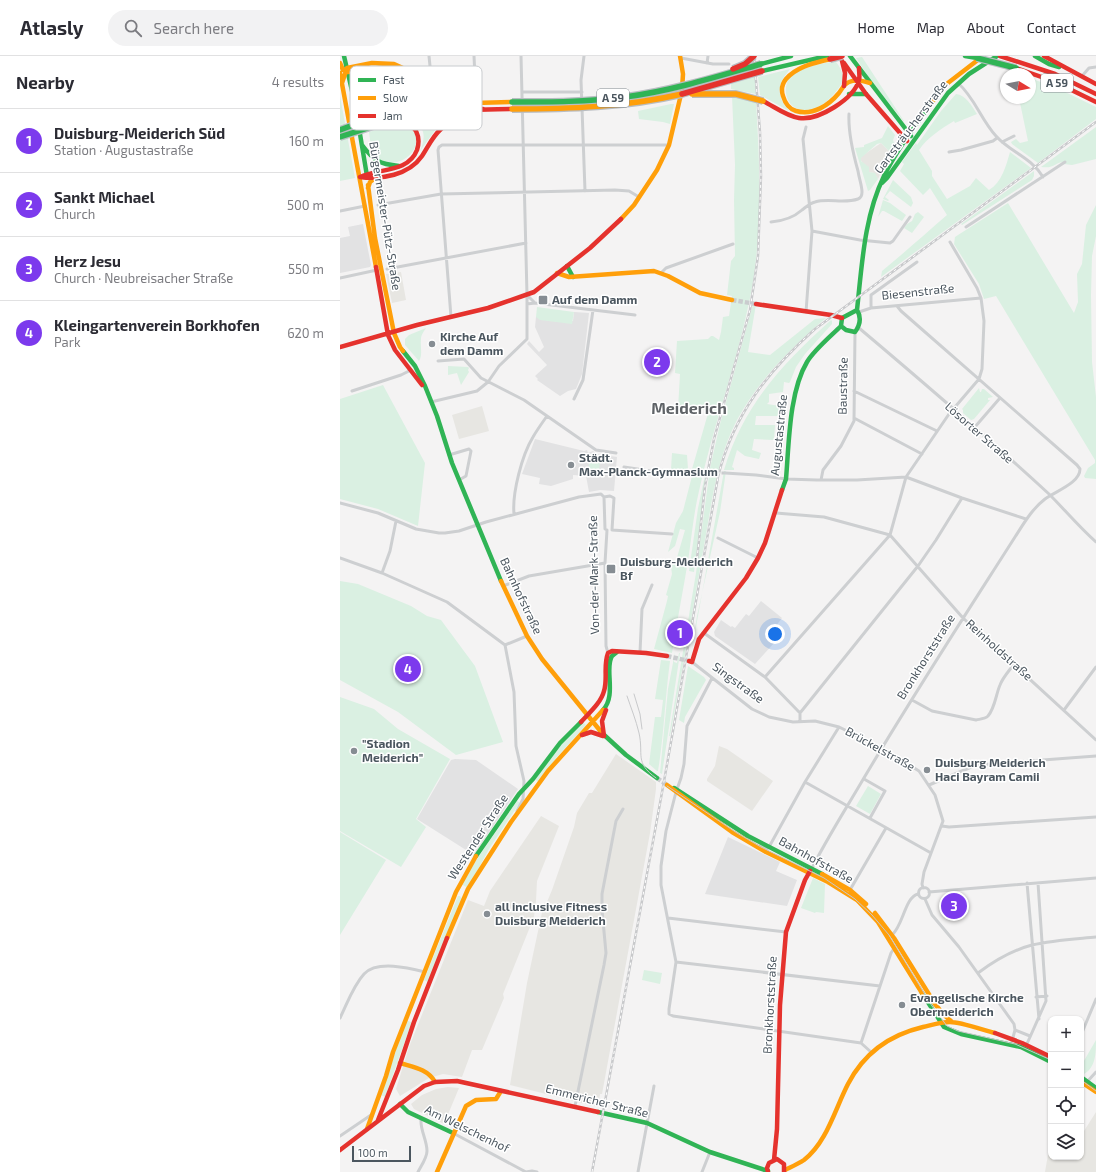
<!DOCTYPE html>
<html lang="en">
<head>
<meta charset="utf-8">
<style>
  body { margin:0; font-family:"Exo 2",sans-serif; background:#f2f2f3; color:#2b2b33 }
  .controls { position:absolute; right:12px; bottom:12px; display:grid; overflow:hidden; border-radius:8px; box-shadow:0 1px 3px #0004 }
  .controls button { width:36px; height:36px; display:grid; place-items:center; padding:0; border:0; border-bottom:1px solid #e1e1e2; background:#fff; color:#2b2b33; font:20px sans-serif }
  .compass { position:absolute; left:660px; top:12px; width:36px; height:36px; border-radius:50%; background:#fff; box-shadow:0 1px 3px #0004; rotate:100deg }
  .scale { position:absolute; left:12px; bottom:10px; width:59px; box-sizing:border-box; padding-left:4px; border:2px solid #4b565f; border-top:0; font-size:11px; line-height:14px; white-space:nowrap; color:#4b565f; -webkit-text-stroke:3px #fff; paint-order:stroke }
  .you { position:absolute; left:435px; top:578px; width:14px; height:14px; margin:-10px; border:3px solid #fff; border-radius:50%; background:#1a73e8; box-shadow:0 0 0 6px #1a73e833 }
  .badge { display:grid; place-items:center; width:26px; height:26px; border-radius:50%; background:#7c3aed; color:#fff; font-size:13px; font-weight:700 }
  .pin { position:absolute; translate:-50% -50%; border:2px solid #fff; box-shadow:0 1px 4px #0006 }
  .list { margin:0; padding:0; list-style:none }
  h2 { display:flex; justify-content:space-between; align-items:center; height:52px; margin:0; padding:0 16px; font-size:17px }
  h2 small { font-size:13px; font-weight:400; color:#7c7c81 }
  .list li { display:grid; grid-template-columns:26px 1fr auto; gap:12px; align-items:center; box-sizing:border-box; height:64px; padding:0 16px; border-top:1px solid #e1e1e2 }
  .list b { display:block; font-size:15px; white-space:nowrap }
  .list p { margin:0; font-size:13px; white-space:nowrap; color:#7c7c81 }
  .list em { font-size:13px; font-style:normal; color:#7c7c81 }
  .icon { flex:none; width:22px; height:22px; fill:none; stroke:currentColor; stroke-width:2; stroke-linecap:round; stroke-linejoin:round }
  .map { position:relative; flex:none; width:756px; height:1116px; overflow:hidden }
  header { display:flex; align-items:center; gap:24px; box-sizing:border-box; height:56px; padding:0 20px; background:#fff; border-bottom:1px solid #e1e1e2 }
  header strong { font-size:19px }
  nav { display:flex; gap:22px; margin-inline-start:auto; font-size:14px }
  .search { width:280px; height:36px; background:#f2f2f3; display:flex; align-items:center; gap:10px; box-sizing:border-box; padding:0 14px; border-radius:22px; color:#7c7c81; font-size:15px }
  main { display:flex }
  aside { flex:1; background:#fff }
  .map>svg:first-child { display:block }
  .commercial { fill:#e7e6e2 }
  .education { fill:#e2e2e3 }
  .green { fill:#daf0e2 }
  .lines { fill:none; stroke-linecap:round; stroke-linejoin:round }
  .street-tunnel { stroke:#caccce; stroke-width:3; stroke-dasharray:3 1.5; stroke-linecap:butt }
  .secondary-tunnel { stroke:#caccce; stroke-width:4.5; stroke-dasharray:4.5 2; stroke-linecap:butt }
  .street { stroke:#cdcfd1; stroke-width:3 }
  .fast { stroke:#30b455; stroke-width:4.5 }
  .slow { stroke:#ff9f0a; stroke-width:4.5 }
  .jam { stroke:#e5322d; stroke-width:4.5 }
  .tram { stroke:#c8c9cb; stroke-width:1 }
  .rail-casing { stroke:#c8c9cb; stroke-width:2.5 }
  .rail { stroke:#fff; stroke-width:1; stroke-dasharray:3; stroke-linecap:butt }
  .fast-bridge-casing { stroke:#b9bdc2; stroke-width:8; stroke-linecap:butt }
  .slow-bridge-casing { stroke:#b9bdc2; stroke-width:8; stroke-linecap:butt }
  .jam-bridge-casing { stroke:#b9bdc2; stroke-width:8; stroke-linecap:butt }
  .fast-bridge { stroke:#30b455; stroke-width:5.5 }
  .slow-bridge { stroke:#ff9f0a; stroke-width:5.5 }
  .jam-bridge { stroke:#e5322d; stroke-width:5.5 }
  .poi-dot { fill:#868d93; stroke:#fff; stroke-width:1.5 }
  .labels { text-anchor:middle; stroke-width:3; stroke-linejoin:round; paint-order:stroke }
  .shield { fill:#fff; stroke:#81898f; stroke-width:1 }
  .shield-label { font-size:11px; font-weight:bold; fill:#4b565f }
  .street-label { font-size:12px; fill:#4b565f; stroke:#fff }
  .poi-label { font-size:12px; font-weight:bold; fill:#4b565f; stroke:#fff; text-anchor:start }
  .district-label { font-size:16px; font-weight:bold; fill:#5f6367; stroke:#fff }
  .key { fill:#fff; stroke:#c9cccf; stroke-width:1 }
  .key-label { font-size:11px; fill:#4b565f }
</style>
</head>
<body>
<header>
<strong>Atlasly</strong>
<div class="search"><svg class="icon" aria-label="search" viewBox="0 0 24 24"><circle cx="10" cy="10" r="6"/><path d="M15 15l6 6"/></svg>Search here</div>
<nav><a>Home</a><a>Map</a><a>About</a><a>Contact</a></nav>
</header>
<main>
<aside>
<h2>Nearby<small>4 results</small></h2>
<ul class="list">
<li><span class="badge">1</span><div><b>Duisburg-Meiderich Süd</b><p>Station · Augustastraße</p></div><em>160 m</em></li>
<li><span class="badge">2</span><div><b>Sankt Michael</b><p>Church</p></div><em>500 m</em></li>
<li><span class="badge">3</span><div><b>Herz Jesu</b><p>Church · Neubreisacher Straße</p></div><em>550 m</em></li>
<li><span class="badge">4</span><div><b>Kleingartenverein Borkhofen</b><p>Park</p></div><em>620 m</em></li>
</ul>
</aside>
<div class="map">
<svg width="756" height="1116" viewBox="0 0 756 1116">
  <rect width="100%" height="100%" fill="#f4f3f3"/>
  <path class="commercial" d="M541,87L552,98L548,104H546L539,112L540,119L538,123L534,117L529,116L520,103L522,100Z
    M61,216L66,244L52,247L46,218Z
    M142,350L149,375L119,383L112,359Z
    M379,690L387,693L433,725L412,755L367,725V723L375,710Z
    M276,698L316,726V733L310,777L262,1038H260L258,1051L170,1029L187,927L204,847L207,846L212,834L234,771L237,757L249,737H252Z
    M201,760L219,770L197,825L196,845L194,861L163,938L164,942L142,994H132L122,1021L103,1018L89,1022L60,1040L56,1033L69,991L128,844L144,850L150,835Z
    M108,1031L119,1032L104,1068L74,1053L71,1048L82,1039L96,1033Z
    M756,1056V1116H705L711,1081V1101H741V1073L744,1075Z"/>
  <path class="education" d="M23,168L31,209L30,211L0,217V182L10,180L8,171Z
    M234,256L249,257L242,318L236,333L228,335L220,340L197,324L198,323L195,320L207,309L187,288L189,285L199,296L204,291L195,271L196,261L233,265Z
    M195,383L244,395L247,394L248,397L253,395L257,398L277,401L274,435L260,434L249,436L246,420L233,419V423L211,430L199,428L200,422L182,418Z
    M421,545L442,562L436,570L444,576L415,608L375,580L374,576L381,564L391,571L392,570L395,572L406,558L409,560Z
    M115,703L136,704L178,733L134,799L77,763L111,704Z
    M388,781L440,806L436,815L457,824L447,850L365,838Z"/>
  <path class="green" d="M522,1L564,65V66L530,23L516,2Z
    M496,6C503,15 506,23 498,33C490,44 478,55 463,54C447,53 441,33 450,21C455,16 463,13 469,11C478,8 487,6 496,6Z
    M450,13C448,16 446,18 444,21C436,33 440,45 449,55L420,39L418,21Z
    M415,21L416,38L391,33V28Z
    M690,22L717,32L756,51V63L698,107L672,88L671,86L676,83L680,87L688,85L679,42H690Z
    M616,38C626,39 632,50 637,58L615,67L614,65C601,73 588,81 579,94L592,115V120L607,143L630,130L636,122L649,134C662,126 666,110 670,96L691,112L541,221L542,215C564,197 585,178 607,159L590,132L583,139L560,115L564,108L562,106L576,87L577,89L601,55Z
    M0,40L15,122L0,125Z
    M392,40L416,46C420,111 423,178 410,242C397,307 373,370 359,435C354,456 352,477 349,498C344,531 337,564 332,597L314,593L327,545L328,540L326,539L332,518L331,511L333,504L336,505L345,474L340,473L335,490L328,496L336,467L343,455L352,420H359L360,414L352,413L369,354L338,353L340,318L335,317L337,285L368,283L371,280H373L379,284L381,276L383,261L389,260L392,240L387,239L391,205L395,200L394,144L395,109Z
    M331,48H334L330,68L323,66L299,63L298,55Z
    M100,61H113L96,73L80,95C86,81 85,72 74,64Z
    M57,67C60,68 64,68 67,69C70,71 74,75 75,78C82,97 57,114 39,104C37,103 34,100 32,98L29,76Z
    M548,70L555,79L553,84L555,90L552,98L541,87L537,88L521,102V105L529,111V116L535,117L538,123L530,134L528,135L515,92L524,91V89L542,82Z
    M756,71V103L732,109L724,108L725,106C714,106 715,113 701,111Z
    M694,115V120L692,124L622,169L621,168Z
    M553,124L571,141L573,147L571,151L550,135L545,141L549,144L548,145L543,143Z
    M543,144L550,147L566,159L562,165L544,155H542L538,161Z
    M668,147L734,257L738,246L737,218L742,208L746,169L756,149V180L752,200L751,239L752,306L756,341V423L745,422L744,420L748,412L755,407V404L656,240L644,243L639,228L614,188L615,181L618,179Z
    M578,156L584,161L572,177L564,172L567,168L572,165L575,158Z
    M413,248H416L408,296L430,299L475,263L486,262C452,291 419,323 397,364C375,406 371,454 362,501C352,561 341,620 330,680H329L356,517L370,412L380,368Z
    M197,251L234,256L232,268L200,264L196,261Z
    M491,264L492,265V268L465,298L456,311L450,326L449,327L444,326L443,336L429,338V346L427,348L440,350L439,360H416L415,369H435L434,384L414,383L412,394L421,397L419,403L405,400L397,394L392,411L394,412V414H384C403,350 442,308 491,264Z
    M86,272C84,275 81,279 81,283C80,291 83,299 79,305L65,289V283L69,279Z
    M108,310L128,311L129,312L128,314L129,316L121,329L117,317L108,319Z
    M43,329L85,407L78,470L38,453L0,443V343Z
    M639,332L640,336H641L642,333H644L653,341L648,342V344H650L634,363L631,364L623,357V354L622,353Z
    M332,397L347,399L348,413H331Z
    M250,398L260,399L259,419L248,418Z
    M384,415H386L380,456L357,560L351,599Z
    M365,419L366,420L354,516L349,515L358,452Z
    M0,525L18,528L71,550L87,560L101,564L135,610L163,686L116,699L58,656L0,624Z
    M335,596L334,606L337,607L339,597H340L322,718L320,717L328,633Z
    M321,604L330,605C325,642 324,679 318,715H317L309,708L315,661H321L323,644L315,643Z
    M348,610L364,621L366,624L345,661L344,667L339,664Z
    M0,641L34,653L58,673L110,703L76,763L86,771L61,811L0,775Z
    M243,666L246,669L217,701L198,726L195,723L220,690Z
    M528,730L541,738L530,758L516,750Z
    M177,745L179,746V748L149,793L128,832L121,828L135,806Z
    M0,776L46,804L0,879Z
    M473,822L485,828L484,857L476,856L475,857L461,852Z
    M118,840H120L122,843L88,926L84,924Z
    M304,914L322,917L320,928L302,924Z
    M66,964L73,967L70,971L45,1041L41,1039Z
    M756,984C756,997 756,1013 742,1019L741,1010Z"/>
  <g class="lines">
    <path class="street-tunnel" d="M359,417H385"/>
    <path class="secondary-tunnel" d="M392,244L416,248
      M327,600L349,605
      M317,722L327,729"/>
    <path class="street" d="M89,0L91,20
      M244,0L241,24L245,135
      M341,2L373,8H389
      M367,7L368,0
      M742,20L749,12L756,11
      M134,26L135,21L134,0
      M618,27C635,42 641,64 656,80C670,96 691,101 703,121
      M182,36H242
      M662,86L674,80
      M609,96L621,94L653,85L657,82
      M38,149L101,138L275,134L289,135L299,141
      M0,155L25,150
      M431,166C443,165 453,162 462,154C466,151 470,147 475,146C489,142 504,148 518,143C521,142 522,140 522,136C522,130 519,122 518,115C513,97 508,77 509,58
      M626,171L725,106
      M472,175L520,184L550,187L553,185L570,161
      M47,213L186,187
      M321,217L326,212L393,188
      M0,222L37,214
      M187,239L195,247
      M187,248L195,247L295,259
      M531,252V239L577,206
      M466,256L472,175L463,83L466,71
      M519,256L531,252L641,242
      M111,261L98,94L99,91L102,89H329
      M519,272C583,326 647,381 709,438C725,454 739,471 756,486
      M98,305L124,303L141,322L184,344L256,394L276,397
      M12,335L61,319L71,314
      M514,335L597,375
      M234,343L243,324L253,254
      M91,346L137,335L148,326L159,310L187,283V239L181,0
      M514,362L582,398
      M634,372L660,342
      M109,399L129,393L131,395L126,420L119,424
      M284,411L324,417H359
      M385,417L416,419L446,423L477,424H517L566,421L622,442L686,463
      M481,424L483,414L501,390L514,365L515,276
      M264,441L265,473L267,474L265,507L266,590L268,597
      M0,447L38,457L76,473L99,477H105L119,475L146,466L239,441L261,438L264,441L270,440L274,442L272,474
      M436,457L484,461L550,479L623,562L756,684
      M174,458C172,437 182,399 193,381C197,374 202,367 207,360
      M272,474L332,478
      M378,482L418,502
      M0,502L42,517L107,546L165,589
      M42,517L50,495L56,465
      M163,530L189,520L265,507
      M364,577L425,621L460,657V665
      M165,589L174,636L176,690L184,725L183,743L177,755
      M165,589L187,580
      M300,596L302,553L312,529
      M352,606L412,653L429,661L453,666L475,665L499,671L542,692L579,715L595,739L603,765L584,816L582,828L583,832
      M425,621L550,479L566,421L609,358L639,323L642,313L644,265L641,242L637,232L610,186
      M372,622L347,670L344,708L341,722L336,736L326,775L321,810V829L336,906L329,953V958L333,960L521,987L531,996
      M572,644L592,655L636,664C640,663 645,663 648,660C655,652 656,638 660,629C663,621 669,615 674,608
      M724,654L756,611
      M460,657L578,510L596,484L622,442
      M524,723L545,735L530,762
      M465,726L591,797
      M589,729L636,709L756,700
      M602,770L609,771L756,761
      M419,790L427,793L429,791L465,726L499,671
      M471,814C485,786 502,759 518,732C568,647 622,564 675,481C684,467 692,453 705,443C716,435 740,427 740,413L737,409L561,255L557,250
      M687,827L699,963
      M578.5 837a5.5 5.5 0 1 1 11 0a5.5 5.5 0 1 1-11 0Z
      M510,834L546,772
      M589,836L756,822
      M585,843L592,859L619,891L674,968L675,974L672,985
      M328,862L446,876
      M552,879C563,870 565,841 578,838
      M336,906L540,930
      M638,917C654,905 673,894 692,889C713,884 735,883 756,881
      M696,941L707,940
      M0,962C7,948 13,930 24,918C37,904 69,912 85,916
      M675,974L690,980
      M741,979L756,943
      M521,987L551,897L555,891
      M686,990L706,945L698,827
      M746,1027L756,1016
      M235,1050L264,909L266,897L262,854V838L276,765L283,753
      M113,1077L186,1116L192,1115L197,1116
      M0,1080L31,1059
      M78,1116C81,1110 87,1102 87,1095C87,1084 80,1074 81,1063
      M298,1116L314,1030
      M362,1116L370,1096"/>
    <path class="fast" d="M4,0L15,48L27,120
      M510,0L571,80
      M625,0L637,2
      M695,0L709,8L719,11
      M421,8L451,0
      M422,15L487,0
      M509,38H526
      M22,89C34,105 39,108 59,110
      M542,127L547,122L608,37L629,18L657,0
      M227,210L233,221
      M517,254L502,262L501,270L506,274L515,276C520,269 522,262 517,254C522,209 524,161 544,120C557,93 576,69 593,45
      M63,295L75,310L85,330L97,360L112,407L161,525
      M442,434L446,423C449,388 449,336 467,306C474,294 491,280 501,270
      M263,654C277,639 264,612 272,600C272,600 277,596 277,596
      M262,677L286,699L317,722
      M334,732L408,780L482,818
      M136,800L179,738L193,723L220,687L241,666
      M582,937L604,971L621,978L681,991L711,1006
      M741,1021L756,1032
      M60,1048L68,1056L113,1077
      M258,1056L307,1067L370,1096L428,1115"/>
    <path class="slow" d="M490,3C475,7 457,10 446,23C442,28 441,34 443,40C445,47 449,53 456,55C473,60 489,49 499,37C502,33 504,28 509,26C516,23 523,25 530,27
      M0,7L3,14L8,16C27,14 61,3 69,27C73,39 62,48 54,55
      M0,17L36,211
      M2,27L7,12L32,7L54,8L65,13L99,36L132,46
      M593,45L604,30L643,0
      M15,48C15,31 14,25 29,15
      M35,61L52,56L99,48L172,46
      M28,129L35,182L54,277L60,291L63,295
      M28,132L30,126L34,123
      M281,163L294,149L317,114L329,89L342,34L343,18L340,0
      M217,217L229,221L314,215L328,220L360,237L392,244
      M161,525L187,580L202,603L262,677
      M327,729L392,776L426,796L488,826L517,844L538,866L582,937
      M482,818L510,834L526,848
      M535,857L554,882L595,948L603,958L612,966
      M107,882L128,833L171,766L208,715L263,654
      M60,1007C73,1011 88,1013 95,1026
      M741,1026L756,1036
      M27,1073L46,1020L53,996L116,836L136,800
      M445,1114C451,1111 458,1108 464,1104C487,1086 495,1053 508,1028C524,997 549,979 583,971C592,969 601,966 610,966C621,966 643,974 655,977
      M97,1116L126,1050L136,1044L156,1043L161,1035"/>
    <path class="jam" d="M660,0L715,18L756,38
      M704,0L756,28
      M502,5L505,17L504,30
      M504,7L526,38L567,85
      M676,12L713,25L756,46
      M423,45C435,51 446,60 459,62C478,65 514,43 519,24C520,21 519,16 519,12
      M37,69C81,53 126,54 172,53
      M20,121C41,124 69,119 82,100C88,91 92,81 101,73C113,62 128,58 143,53
      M20,121C39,112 68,117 77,94C79,88 79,81 76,75C70,66 61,66 51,66
      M36,211L48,279L55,294L82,329
      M416,248L491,259L502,262
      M0,291L77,269L148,252L194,236L250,192L281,163
      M349,605L352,606L359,583L406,522L418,502L425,487L442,434
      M241,666C249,657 261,647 264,635C268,623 263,610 268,597L272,595L306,597L327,600
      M242,679L251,676L263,680
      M264,680L262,665L266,654
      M655,977L682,987L711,1001
      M38,1064L58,1014L74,966L107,882
      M0,1094L84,1030L95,1026L117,1025L258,1056
      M434,1104L437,1073L440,949L446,876L465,824L470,815
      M428,1116L427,1112L429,1107L437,1103L444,1108V1116"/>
    <path class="tram" d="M294,638L300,658L302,673
      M287,640C291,652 296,664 299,677C304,699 294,706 316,722
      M327,730L397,777L421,791L484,822L515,843L532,859L549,879L592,950L607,970L618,975L675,988L711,1004
      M741,1024L756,1035"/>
    <g class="rail-casing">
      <path id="rail" d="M357,503L365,430L374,383L410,254L418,200L421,120L420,76L414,0
        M252,1116L323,731L378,421C393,359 428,315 475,273L756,66"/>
    </g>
    <use href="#rail" class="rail"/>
    <g class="fast-bridge-casing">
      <path id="fast-bridge" d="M637,2L676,12
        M172,46C210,46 247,46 285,41C331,35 376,21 421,8
        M0,74L35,61
        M0,81L37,69"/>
    </g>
    <g class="slow-bridge-casing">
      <path id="slow-bridge" d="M352,38H396L423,45
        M172,53C229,53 286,51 342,38"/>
    </g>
    <g class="jam-bridge-casing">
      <path id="jam-bridge" d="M490,3L502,0
        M393,13L405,8L414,0
        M342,38L422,15"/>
    </g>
    <use href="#fast-bridge" class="fast-bridge"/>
    <use href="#slow-bridge" class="slow-bridge"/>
    <use href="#jam-bridge" class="jam-bridge"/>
  </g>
  <g class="poi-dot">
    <rect x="198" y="239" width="10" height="10" rx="2"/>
    <circle cx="92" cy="288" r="4"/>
    <circle cx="231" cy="409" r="4"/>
    <rect x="266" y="508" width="10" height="10" rx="2"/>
    <circle cx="14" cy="695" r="4"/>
    <circle cx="587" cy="714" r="4"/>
    <circle cx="147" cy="858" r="4"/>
    <circle cx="562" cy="949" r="4"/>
  </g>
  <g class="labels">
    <g class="shield">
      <rect x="701" y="18" width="32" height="18" rx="3"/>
      <rect x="257" y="33" width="32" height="18" rx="3"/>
    </g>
    <g class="shield-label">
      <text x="717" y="31">A 59</text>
      <text x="273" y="46">A 59</text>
    </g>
    <g class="street-label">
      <text transform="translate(571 71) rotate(-53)" y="4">Gartsträucherstraße</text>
      <text transform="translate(45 160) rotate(81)" y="4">Bürgermeister-Pütz-Straße</text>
      <text transform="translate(578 236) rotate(-6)" y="4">Biesenstraße</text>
      <text transform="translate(503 330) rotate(-89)" y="4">Baustraße</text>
      <text transform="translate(639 377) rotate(41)" y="4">Lösorter Straße</text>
      <text transform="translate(439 379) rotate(-84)" y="4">Augustastraße</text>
      <text transform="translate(254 519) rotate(-91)" y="4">Von-der-Mark-Straße</text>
      <text transform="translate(181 540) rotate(65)" y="4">Bahnhofstraße</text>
      <text transform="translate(659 594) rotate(42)" y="4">Reinholdstraße</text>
      <text transform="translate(586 601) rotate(-58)" y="4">Bronkhorststraße</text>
      <text transform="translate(398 627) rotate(36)" y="4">Singstraße</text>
      <text transform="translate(540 693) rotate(29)" y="4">Brückelstraße</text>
      <text transform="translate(138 781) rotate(-57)" y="4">Westender Straße</text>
      <text transform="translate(476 804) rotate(29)" y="4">Bahnhofstraße</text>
      <text transform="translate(430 949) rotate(-87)" y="4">Bronkhorststraße</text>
      <text transform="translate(257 1045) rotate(14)" y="4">Emmericher Straße</text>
      <text transform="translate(127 1073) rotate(26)" y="4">Am Welschenhof</text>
    </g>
    <g class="poi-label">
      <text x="212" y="248">Auf dem Damm</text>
      <text x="100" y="285">Kirche Auf<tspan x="100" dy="14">dem Damm</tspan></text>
      <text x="239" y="406">Städt.<tspan x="239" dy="14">Max-Planck-Gymnasium</tspan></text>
      <text x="280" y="510">Duisburg-Meiderich<tspan x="280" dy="14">Bf</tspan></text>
      <text x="22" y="692">"Stadion<tspan x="22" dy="14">Meiderich"</tspan></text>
      <text x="595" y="711">Duisburg Meiderich<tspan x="595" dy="14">Haci Bayram Camii</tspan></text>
      <text x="155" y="855">all inclusive Fitness<tspan x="155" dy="14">Duisburg Meiderich</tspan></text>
      <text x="570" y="946">Evangelische Kirche<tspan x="570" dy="14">Obermeiderich</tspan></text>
    </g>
    <g class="district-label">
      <text x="349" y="358">Meiderich</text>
    </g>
  </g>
  <rect x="10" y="10" width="132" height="64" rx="6" class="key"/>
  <rect x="18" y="22" width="18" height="4" fill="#30b455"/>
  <rect x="18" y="40" width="18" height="4" fill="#ff9f0a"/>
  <rect x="18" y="58" width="18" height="4" fill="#e5322d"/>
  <g class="key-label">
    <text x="43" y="28">Fast</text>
    <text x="43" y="46">Slow</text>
    <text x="43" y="64">Jam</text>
  </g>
</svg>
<div class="controls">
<button>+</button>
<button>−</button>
<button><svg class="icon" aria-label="locate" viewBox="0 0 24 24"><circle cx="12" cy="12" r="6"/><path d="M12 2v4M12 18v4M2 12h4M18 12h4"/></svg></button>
<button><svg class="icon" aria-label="layers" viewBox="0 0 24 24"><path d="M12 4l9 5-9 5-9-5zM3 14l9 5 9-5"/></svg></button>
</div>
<svg class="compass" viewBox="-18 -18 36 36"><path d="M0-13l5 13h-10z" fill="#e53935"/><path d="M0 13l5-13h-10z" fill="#7c7c81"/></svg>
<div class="scale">100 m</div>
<div class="you"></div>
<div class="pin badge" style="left:340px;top:577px">1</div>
<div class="pin badge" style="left:317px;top:306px">2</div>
<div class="pin badge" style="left:614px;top:850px">3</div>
<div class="pin badge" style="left:68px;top:613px">4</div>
</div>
</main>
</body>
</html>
